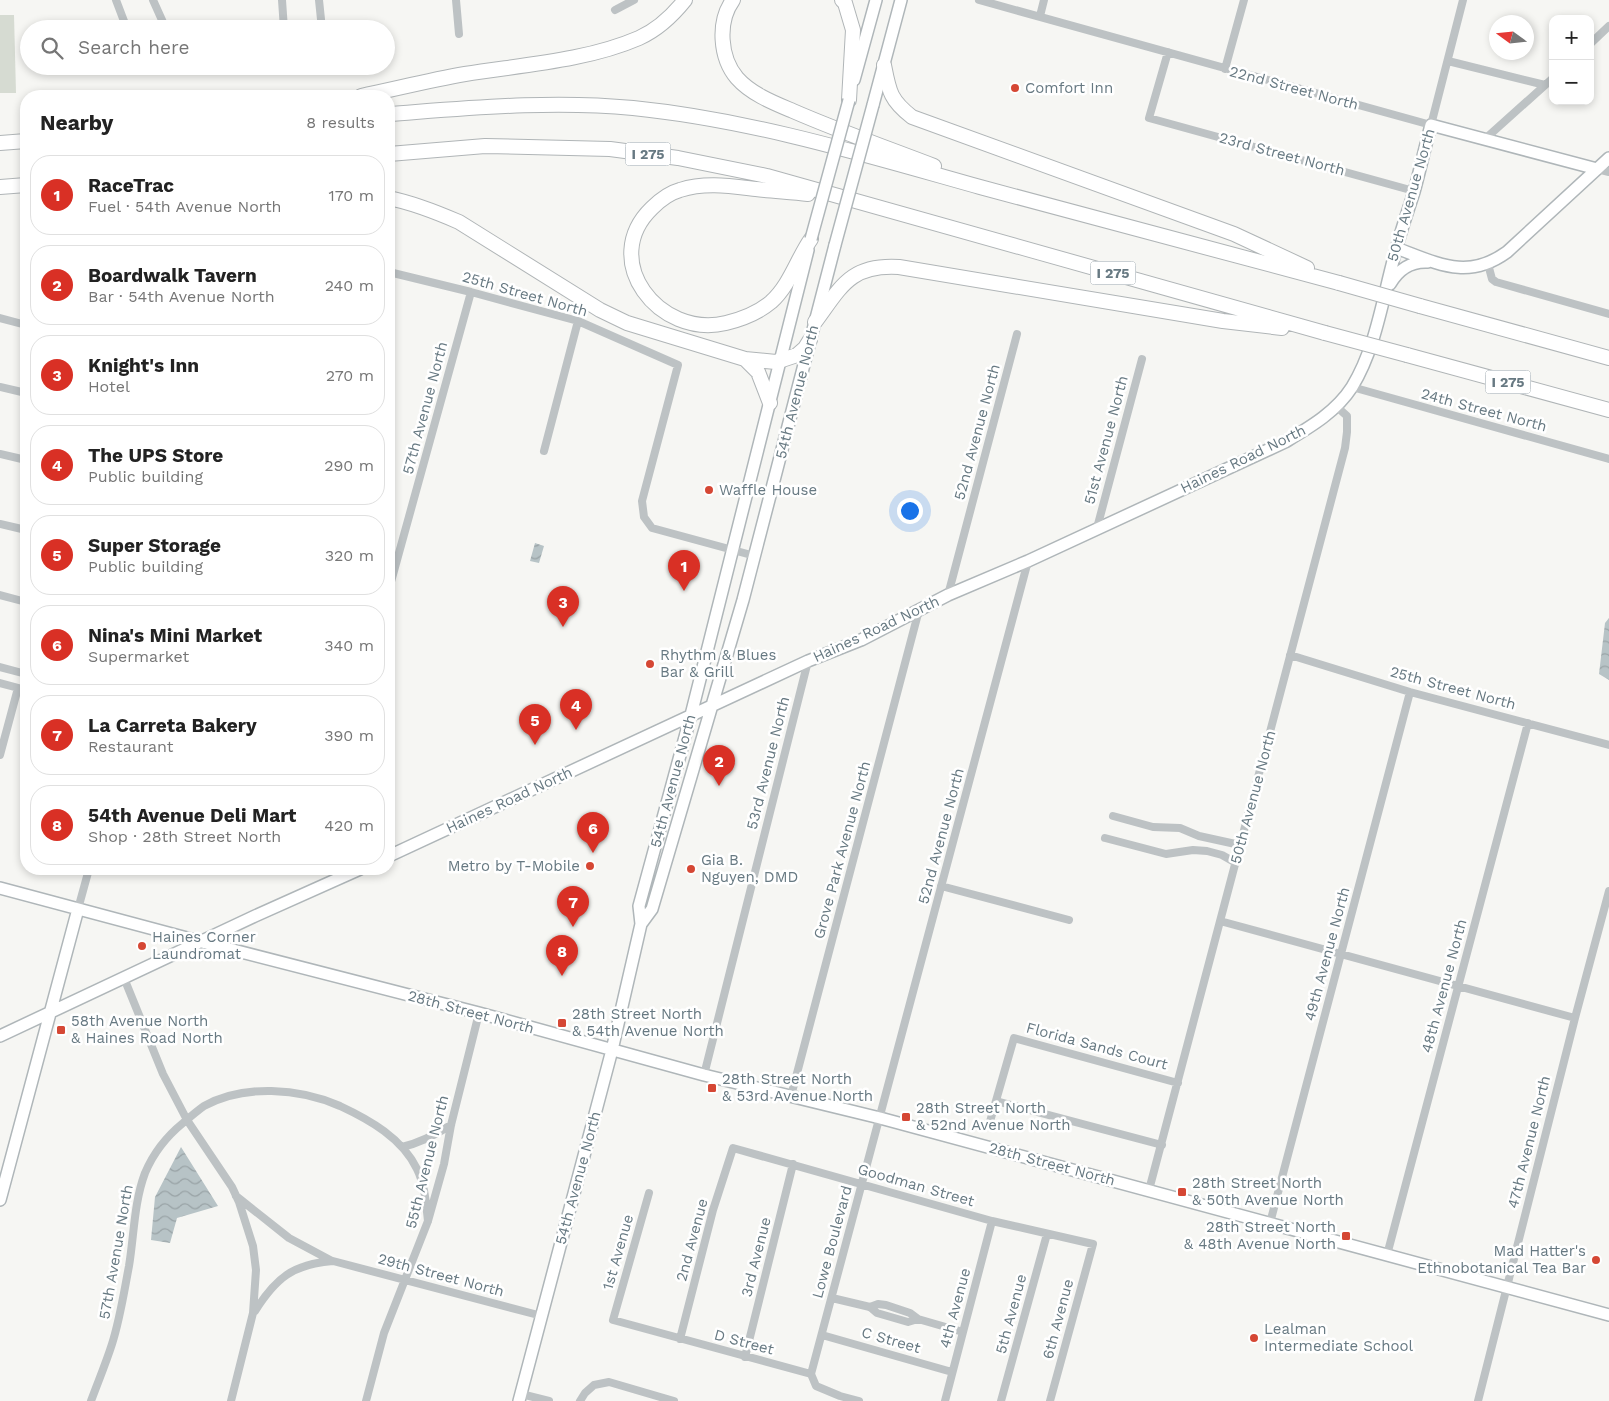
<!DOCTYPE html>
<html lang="en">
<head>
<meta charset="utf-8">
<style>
  body { margin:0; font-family:"Work Sans",sans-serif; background:#f6f6f6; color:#222 }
  .controls { position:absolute; right:15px; top:15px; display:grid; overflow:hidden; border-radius:10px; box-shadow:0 2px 8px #0003 }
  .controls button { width:45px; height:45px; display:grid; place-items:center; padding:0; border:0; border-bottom:1px solid #e0e0e0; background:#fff; color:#222; font:25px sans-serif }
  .compass { position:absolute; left:1489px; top:15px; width:45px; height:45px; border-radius:50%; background:#fff; box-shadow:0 2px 8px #0003; rotate:285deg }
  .you { position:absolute; left:909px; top:510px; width:18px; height:18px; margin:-12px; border:4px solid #fff; border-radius:50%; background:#1a73e8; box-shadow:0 0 0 8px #1a73e833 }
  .badge { display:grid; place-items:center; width:32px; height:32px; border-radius:50%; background:#d93025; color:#fff; font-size:16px; font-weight:700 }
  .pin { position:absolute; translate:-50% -41px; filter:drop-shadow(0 1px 2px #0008) }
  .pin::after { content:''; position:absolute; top:26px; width:18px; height:15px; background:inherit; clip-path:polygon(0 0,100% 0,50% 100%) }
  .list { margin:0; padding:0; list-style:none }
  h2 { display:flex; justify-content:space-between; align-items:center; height:65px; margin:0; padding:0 20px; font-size:21px }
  h2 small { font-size:16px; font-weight:400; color:#767676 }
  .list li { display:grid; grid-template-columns:32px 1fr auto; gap:15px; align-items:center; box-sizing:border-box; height:80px; margin:0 10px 10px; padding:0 10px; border:1px solid #e0e0e0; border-radius:20px }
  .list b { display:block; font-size:19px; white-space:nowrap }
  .list p { margin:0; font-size:16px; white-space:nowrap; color:#767676 }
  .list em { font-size:16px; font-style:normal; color:#767676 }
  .icon { flex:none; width:28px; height:28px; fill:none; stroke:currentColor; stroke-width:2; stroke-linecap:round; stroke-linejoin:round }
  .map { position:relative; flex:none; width:1609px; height:1401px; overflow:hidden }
  .search { position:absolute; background:#fff; box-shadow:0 2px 8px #0003; left:20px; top:20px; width:375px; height:55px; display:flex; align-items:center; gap:12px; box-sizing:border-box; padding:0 18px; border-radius:28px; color:#767676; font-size:19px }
  .panel { position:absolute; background:#fff; box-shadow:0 2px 8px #0003; left:20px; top:90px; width:375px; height:785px; border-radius:20px }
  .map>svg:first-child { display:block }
  .grass { fill:#d6dbd2 }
  .water { fill:url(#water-waves) }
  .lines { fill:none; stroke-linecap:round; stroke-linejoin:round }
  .secondary-casing { stroke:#afb6b9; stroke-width:14 }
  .highway-casing { stroke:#b0b5b7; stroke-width:16 }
  .street { stroke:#bdc2c4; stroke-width:8 }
  .secondary { stroke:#fff; stroke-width:11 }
  .highway { stroke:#fff; stroke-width:14 }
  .secondary-bridge-casing { stroke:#afb6b9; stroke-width:14; stroke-linecap:butt }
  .highway-bridge-casing { stroke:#b0b5b7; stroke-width:16; stroke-linecap:butt }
  .secondary-bridge { stroke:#fff; stroke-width:11 }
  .highway-bridge { stroke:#fff; stroke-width:14 }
  .poi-dot { fill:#d54734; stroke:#fff; stroke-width:2 }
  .labels { text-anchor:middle; stroke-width:5; stroke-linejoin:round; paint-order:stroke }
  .shield { fill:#fff; stroke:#95a1a8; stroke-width:1 }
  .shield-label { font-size:14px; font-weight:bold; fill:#677982 }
  .poi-label { font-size:15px; fill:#677982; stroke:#fff; text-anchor:start }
  .street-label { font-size:15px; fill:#677982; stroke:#fff }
</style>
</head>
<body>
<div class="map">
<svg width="1609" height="1401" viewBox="0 0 1609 1401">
  <defs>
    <pattern id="water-waves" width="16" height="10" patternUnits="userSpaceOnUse" patternTransform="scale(1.25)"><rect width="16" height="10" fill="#b7c3c6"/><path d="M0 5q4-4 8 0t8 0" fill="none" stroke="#99a3a6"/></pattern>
  </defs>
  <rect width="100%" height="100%" fill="#f6f6f3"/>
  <path class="grass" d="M0,15H14L16,93H0Z"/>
  <path class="water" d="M535,543L544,546L539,563L530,561Z
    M1609,618V680L1599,674L1605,623Z
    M181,1147L218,1206L177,1218L170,1243L151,1240L155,1197Z"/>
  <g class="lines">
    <g class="secondary-casing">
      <path id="secondary" d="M854,80L876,0
        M873,105L901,0
        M1396,248C1437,263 1467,281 1507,252L1609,158
        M1390,284C1398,270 1411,261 1428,262
        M389,856L808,661L861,640L948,595L1028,561L1285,442C1310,427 1336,412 1352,387C1377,346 1383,295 1396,250C1401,230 1408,211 1414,192C1420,170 1425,147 1431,125L1597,169
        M0,888L202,942L479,1013L704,1075L880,1118L1609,1315
        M641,924L652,909L743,600L835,245
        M0,1036L255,916L360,869
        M0,1200L78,909
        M519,1401L612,1050L641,924L639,906L691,715L808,250"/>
    </g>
    <g class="highway-casing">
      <path id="highway" d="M733,0C717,22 720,58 737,78C751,94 774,103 793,111C839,131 887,148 934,166
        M842,0L845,3L853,30L849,100
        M884,65C889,91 890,100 912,117L1234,234L1307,268
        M361,96C395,89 430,80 465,74C521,65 586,61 639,38C657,30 673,15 685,0
        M389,114C470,108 551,100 633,108C752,120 866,155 980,187C1100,220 1220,251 1339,283
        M0,143L26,141
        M389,154L485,146L610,149L678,158L767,176L1325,333
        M0,187L26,185
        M808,194C791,192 773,191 756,189C730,186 705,182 680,190C669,193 660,200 652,208C598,260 659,339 726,323C742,319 758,313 771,302C790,285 797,259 811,239
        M389,198C413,203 436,212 459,222L600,310L627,323L745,359L776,362L797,355L805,348L810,340
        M1420,306L1609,358
        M815,322C841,287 850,264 899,267L1223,321L1282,328
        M1407,355L1609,410
        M745,359L758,372L770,403"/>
    </g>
    <path class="street" d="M116,0L127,29
      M153,0L166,29
      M282,0L284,29
      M319,0L322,29
      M456,0L459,34
      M979,0L1431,125L1463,0
      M615,10L634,0
      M1040,16L1044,0
      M1590,44L1609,26
      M1168,52L1149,118L1414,191
      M1448,61L1545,85
      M142,66L143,68C154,71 163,72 173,66
      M1225,69L1244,0
      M1485,139L1553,78
      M1597,169L1609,172
      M1488,264L1492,279L1496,282L1609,314
      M389,272L471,292L578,321L678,365L642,501L644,517L652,528L755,556
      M0,318L26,325
      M0,387L26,393
      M1352,387L1609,459
      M544,451L578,321
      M0,454L26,460
      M0,524L26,530
      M1097,528L1142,359
      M389,589L471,292
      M0,595L26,602
      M948,595L1017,334
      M1290,655L1410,692L1609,745
      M0,667L26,674
      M0,683L26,690
      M0,755L18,688
      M1113,816L1153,827L1180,828L1199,836L1240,845
      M1105,838L1166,854L1193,850L1207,851L1222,855L1236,863
      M941,886L1069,920
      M78,909L89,869
      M1220,921L1575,1018
      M124,978L163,1074L187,1120L232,1187L239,1202L253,1246L256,1270L253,1313L231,1401
      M704,1075L808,661
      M791,1096L919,610
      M996,1101L1162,1145
      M989,1125L1014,1038L1178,1083
      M402,1147C420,1143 435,1135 451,1125
      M1149,1190L1345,448L1347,432V416L1337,407
      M649,1193L613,1320L811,1374L816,1386L840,1396L859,1401
      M236,1196L289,1238L332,1261
      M1270,1223L1410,692
      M1387,1255L1528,723
      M832,1298L870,1307L877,1313L908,1322L918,1319
      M870,1307L878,1304L886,1305L910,1313L918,1319L963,1332
      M255,1311C276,1278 293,1264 333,1261L542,1316
      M822,1335L952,1372
      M680,1339L713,1210L733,1148L992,1221L1093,1244L1050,1401
      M745,1357L793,1164
      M811,1374L1028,561
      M521,1394L549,1401
      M91,1401C98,1382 106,1363 112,1344C120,1319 124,1292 129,1266C134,1236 134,1202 145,1173C153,1154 167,1136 183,1123C190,1117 197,1111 204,1106C244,1084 299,1088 340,1106C370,1120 402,1138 417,1169C425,1185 426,1204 428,1221
      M366,1401L384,1333L428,1221L444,1164L451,1125L479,1013
      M580,1401L585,1393L594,1385L609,1382L674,1401
      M945,1401L992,1221
      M1001,1401L1047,1234
      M1478,1401L1575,1018L1609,891"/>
    <use href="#secondary" class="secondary"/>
    <use href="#highway" class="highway"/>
    <g class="secondary-bridge-casing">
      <path id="secondary-bridge" d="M811,239L849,100
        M835,245L873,105"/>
    </g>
    <g class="highway-bridge-casing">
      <path id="highway-bridge" d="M1339,283L1420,306
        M1325,333L1407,355"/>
    </g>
    <use href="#secondary-bridge" class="secondary-bridge"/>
    <use href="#highway-bridge" class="highway-bridge"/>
  </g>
  <g class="poi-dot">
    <circle cx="1015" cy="88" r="5"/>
    <circle cx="709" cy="490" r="5"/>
    <circle cx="650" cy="664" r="5"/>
    <circle cx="590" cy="866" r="5"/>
    <circle cx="691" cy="869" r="5"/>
    <circle cx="142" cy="946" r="5"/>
    <rect x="557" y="1018" width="10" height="10" rx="2.5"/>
    <rect x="56" y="1025" width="10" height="10" rx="2.5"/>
    <rect x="707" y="1083" width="10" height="10" rx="2.5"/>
    <rect x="901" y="1112" width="10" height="10" rx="2.5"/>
    <rect x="1177" y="1187" width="10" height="10" rx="2.5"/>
    <rect x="1341" y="1231" width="10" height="10" rx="2.5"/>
    <circle cx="1596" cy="1260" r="5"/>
    <circle cx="1254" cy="1338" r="5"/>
  </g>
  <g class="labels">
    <g class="shield">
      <rect x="625.5" y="142.5" width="45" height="23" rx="4"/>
      <rect x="1090.5" y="261.5" width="45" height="23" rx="4"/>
      <rect x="1485.5" y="370.5" width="45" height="23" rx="4"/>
    </g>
    <g class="shield-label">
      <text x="648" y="159">I 275</text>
      <text x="1113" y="278">I 275</text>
      <text x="1508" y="387">I 275</text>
    </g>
    <g class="poi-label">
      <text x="1025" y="93">Comfort Inn</text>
      <text x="719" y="495">Waffle House</text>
      <text x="660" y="660">Rhythm &amp; Blues<tspan x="660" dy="17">Bar &amp; Grill</tspan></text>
      <text x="701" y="865">Gia B.<tspan x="701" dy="17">Nguyen, DMD</tspan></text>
      <text x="580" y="871" text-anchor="end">Metro by T-Mobile</text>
      <text x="152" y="942">Haines Corner<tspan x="152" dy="17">Laundromat</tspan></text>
      <text x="572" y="1019">28th Street North<tspan x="572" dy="17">&amp; 54th Avenue North</tspan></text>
      <text x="71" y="1026">58th Avenue North<tspan x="71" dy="17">&amp; Haines Road North</tspan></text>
      <text x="722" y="1084">28th Street North<tspan x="722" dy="17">&amp; 53rd Avenue North</tspan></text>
      <text x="916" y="1113">28th Street North<tspan x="916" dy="17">&amp; 52nd Avenue North</tspan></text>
      <text x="1192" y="1188">28th Street North<tspan x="1192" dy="17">&amp; 50th Avenue North</tspan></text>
      <text x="1336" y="1232" text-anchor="end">28th Street North<tspan x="1336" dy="17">&amp; 48th Avenue North</tspan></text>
      <text x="1586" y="1256" text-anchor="end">Mad Hatter's<tspan x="1586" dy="17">Ethnobotanical Tea Bar</tspan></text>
      <text x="1264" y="1334">Lealman<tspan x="1264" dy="17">Intermediate School</tspan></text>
    </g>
    <g class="street-label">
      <text transform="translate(1294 88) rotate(15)" y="5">22nd Street North</text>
      <text transform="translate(1282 154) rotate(15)" y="5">23rd Street North</text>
      <text transform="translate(1411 195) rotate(-74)" y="5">50th Avenue North</text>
      <text transform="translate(525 294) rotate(16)" y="5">25th Street North</text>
      <text transform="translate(797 392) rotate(-76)" y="5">54th Avenue North</text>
      <text transform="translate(425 408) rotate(-75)" y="5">57th Avenue North</text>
      <text transform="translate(1484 410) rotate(15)" y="5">24th Street North</text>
      <text transform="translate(977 432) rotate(-75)" y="5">52nd Avenue North</text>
      <text transform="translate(1106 440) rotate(-75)" y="5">51st Avenue North</text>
      <text transform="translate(1243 459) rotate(-26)" y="5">Haines Road North</text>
      <text transform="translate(876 629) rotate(-25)" y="5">Haines Road North</text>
      <text transform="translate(1453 688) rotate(15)" y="5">25th Street North</text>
      <text transform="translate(768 763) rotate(-76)" y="5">53rd Avenue North</text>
      <text transform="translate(673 781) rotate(-75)" y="5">54th Avenue North</text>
      <text transform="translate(1253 797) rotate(-75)" y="5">50th Avenue North</text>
      <text transform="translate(509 800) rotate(-25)" y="5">Haines Road North</text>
      <text transform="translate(941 836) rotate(-75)" y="5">52nd Avenue North</text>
      <text transform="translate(842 850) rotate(-75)" y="5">Grove Park Avenue North</text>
      <text transform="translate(1327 954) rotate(-75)" y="5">49th Avenue North</text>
      <text transform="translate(1444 986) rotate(-75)" y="5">48th Avenue North</text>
      <text transform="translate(471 1012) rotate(15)" y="5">28th Street North</text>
      <text transform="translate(1097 1046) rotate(15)" y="5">Florida Sands Court</text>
      <text transform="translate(1529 1142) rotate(-76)" y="5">47th Avenue North</text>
      <text transform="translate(427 1162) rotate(-76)" y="5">55th Avenue North</text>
      <text transform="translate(1052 1164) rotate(15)" y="5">28th Street North</text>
      <text transform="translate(578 1178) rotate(-75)" y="5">54th Avenue North</text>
      <text transform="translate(916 1185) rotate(16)" y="5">Goodman Street</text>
      <text transform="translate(692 1240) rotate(-75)" y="5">2nd Avenue</text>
      <text transform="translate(832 1242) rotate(-75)" y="5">Lowe Boulevard</text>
      <text transform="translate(116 1252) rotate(-80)" y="5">57th Avenue North</text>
      <text transform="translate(618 1252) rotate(-74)" y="5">1st Avenue</text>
      <text transform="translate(756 1257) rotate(-76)" y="5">3rd Avenue</text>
      <text transform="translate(441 1275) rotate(15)" y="5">29th Street North</text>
      <text transform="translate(955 1308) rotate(-75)" y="5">4th Avenue</text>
      <text transform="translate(1011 1314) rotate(-75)" y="5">5th Avenue</text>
      <text transform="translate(1058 1319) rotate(-75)" y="5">6th Avenue</text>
      <text transform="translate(891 1340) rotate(16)" y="5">C Street</text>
      <text transform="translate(744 1342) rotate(15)" y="5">D Street</text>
    </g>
  </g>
</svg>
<div class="controls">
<button>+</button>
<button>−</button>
</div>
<svg class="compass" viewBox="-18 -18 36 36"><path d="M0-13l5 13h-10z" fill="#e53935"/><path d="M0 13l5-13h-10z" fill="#767676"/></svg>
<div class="you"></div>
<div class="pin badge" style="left:684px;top:591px">1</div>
<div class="pin badge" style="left:719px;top:786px">2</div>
<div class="pin badge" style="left:563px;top:627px">3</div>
<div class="pin badge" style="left:576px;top:730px">4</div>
<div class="pin badge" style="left:535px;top:745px">5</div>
<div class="pin badge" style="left:593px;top:853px">6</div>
<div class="pin badge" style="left:573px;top:927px">7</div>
<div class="pin badge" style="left:562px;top:976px">8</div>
<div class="search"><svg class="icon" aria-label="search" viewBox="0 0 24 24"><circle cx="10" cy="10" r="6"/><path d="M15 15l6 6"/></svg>Search here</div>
<section class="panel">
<h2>Nearby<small>8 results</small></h2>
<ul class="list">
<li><span class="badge">1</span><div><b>RaceTrac</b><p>Fuel · 54th Avenue North</p></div><em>170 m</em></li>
<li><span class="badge">2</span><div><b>Boardwalk Tavern</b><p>Bar · 54th Avenue North</p></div><em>240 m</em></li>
<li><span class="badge">3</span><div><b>Knight's Inn</b><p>Hotel</p></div><em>270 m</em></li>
<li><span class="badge">4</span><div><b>The UPS Store</b><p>Public building</p></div><em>290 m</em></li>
<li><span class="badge">5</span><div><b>Super Storage</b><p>Public building</p></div><em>320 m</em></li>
<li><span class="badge">6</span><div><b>Nina's Mini Market</b><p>Supermarket</p></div><em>340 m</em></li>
<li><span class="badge">7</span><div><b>La Carreta Bakery</b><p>Restaurant</p></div><em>390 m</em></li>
<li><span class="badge">8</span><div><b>54th Avenue Deli Mart</b><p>Shop · 28th Street North</p></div><em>420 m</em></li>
</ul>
</section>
</div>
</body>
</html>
